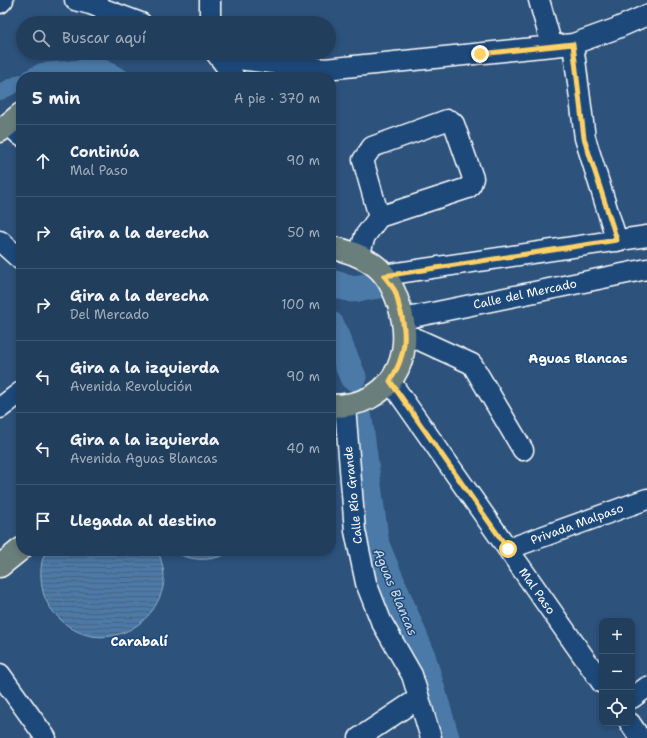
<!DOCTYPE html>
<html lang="es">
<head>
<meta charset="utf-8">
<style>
  body { margin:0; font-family:"Shantell Sans",sans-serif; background:#2e4966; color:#f1f3f6 }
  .controls { position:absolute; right:12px; bottom:12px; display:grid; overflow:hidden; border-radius:8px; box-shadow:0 2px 6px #0003 }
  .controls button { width:36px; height:36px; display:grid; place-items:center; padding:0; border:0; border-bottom:1px solid #3f5772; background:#223e5d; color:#f1f3f6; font:20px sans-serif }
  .stop { position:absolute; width:12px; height:12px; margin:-9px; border:3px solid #ffd166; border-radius:50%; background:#fff }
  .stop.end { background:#ffd166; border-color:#fff; box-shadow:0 1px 4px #0008 }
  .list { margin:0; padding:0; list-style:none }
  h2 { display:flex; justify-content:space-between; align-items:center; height:52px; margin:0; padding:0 16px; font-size:17px }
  h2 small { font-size:13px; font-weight:400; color:#a2aebc }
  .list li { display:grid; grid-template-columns:26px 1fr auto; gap:12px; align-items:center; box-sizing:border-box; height:72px; padding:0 16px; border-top:1px solid #3f5772 }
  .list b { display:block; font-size:15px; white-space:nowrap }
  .list p { margin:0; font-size:13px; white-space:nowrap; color:#a2aebc }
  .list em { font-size:13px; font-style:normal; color:#a2aebc }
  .icon { flex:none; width:22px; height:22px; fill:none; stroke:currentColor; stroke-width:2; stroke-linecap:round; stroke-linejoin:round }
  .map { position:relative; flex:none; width:647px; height:738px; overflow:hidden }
  .search { position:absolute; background:#223e5d; box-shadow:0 2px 6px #0003; left:16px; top:16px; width:320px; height:44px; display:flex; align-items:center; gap:10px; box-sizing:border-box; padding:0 14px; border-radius:22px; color:#a2aebc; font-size:15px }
  .panel { position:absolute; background:#223e5d; box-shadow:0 2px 6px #0003; left:16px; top:72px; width:320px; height:484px; border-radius:16px }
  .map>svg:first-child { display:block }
  .water { fill:url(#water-rules); stroke:#94afcb }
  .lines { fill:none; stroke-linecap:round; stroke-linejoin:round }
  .canal { stroke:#4c7aa8; stroke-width:16 }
  .river { stroke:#4c7aa8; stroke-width:27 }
  .minor-casing { stroke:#fff; stroke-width:23 }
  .major-casing { stroke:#fff; stroke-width:25 }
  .minor { stroke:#1f4a7a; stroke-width:20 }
  .major { stroke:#6b7f7c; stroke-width:22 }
  .route { stroke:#ffd166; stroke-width:5 }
  .labels { text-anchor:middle; stroke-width:3; stroke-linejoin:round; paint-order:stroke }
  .street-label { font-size:12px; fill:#fff; stroke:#1f4a7a }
  .neighbourhood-label { font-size:13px; font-weight:bold; fill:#fff; stroke:#1f4a7a }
  .water-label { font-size:13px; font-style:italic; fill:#d2dee9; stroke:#1f4a7a }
</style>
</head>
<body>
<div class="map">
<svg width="647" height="738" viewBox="0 0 647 738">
  <defs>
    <pattern id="water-rules" width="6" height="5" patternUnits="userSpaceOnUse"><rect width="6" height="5" fill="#4c7aa8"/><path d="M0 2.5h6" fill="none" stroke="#4c637a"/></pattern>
  </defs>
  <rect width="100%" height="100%" fill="#2d527c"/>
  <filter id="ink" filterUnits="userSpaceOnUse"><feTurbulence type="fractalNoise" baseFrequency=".025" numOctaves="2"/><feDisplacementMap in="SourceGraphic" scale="8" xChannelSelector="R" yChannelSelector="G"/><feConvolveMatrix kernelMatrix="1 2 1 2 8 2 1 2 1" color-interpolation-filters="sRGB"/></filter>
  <g filter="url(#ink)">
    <path class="water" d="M46,551H158C162,562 166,575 163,587C152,633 96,654 61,620C51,611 44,600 42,587C40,575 40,562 46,551Z
      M172,551H233C213,562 192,562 172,551Z"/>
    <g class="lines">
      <path class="canal" d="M30,77L42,71L101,66L122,77
        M0,92L21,82"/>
      <path class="river" d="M331,283L352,289L380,285
        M331,325L353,377
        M359,419L376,545L421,653L446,738"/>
      <g class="minor-casing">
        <path id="minor" d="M75,0L90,4L141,23
          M539,0L552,46
          M0,3L3,0
          M210,23V0
          M573,44L585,138L617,241
          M216,53L234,77
          M219,57L325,69L573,44L615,29L647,15
          M8,124L21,136
          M0,241L21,260
          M359,255L365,236L379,217L468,188L471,184L473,178L454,124L451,121L447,120L372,147L363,160L379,217
          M384,275L647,236
          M403,319L647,269
          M405,337L415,338L472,364L523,450
          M390,381L602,683
          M345,406L355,531L366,583L381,621L412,675L431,738
          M0,408L21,392
          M508,549L647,499
          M0,674L46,738
          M632,698L647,687
          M630,723L640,738
          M359,738L419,698"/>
      </g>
      <g class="major-casing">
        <path id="major" d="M0,131L21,114
          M331,248C347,250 360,255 373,264C387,274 394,289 399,305C416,359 391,406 331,406
          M0,566L21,549"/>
      </g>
      <use href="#minor" class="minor"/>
      <use href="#major" class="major"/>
    </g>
  </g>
  <g class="lines" filter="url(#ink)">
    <path class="route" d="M480,54L573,44L584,138L617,240L384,276C388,281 392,286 395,291C397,296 398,301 399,306C408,334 406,356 390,381L508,549"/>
  </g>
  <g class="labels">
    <g class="street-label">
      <text transform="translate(525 294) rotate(-12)" y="4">Calle del Mercado</text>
      <text transform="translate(353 495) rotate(-96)" y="4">Calle Río Grande</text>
      <text transform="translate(577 524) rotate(-20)" y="4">Privada Malpaso</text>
      <text transform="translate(537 591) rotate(55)" y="4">Mal Paso</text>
    </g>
    <g class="neighbourhood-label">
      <text x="578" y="363">Aguas Blancas</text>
      <text x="139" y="646">Carabalí</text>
    </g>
    <g class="water-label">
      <text transform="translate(396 592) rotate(67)" y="5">Aguas Blancas</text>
    </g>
  </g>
</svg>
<div class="controls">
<button>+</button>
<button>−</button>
<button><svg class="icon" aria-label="locate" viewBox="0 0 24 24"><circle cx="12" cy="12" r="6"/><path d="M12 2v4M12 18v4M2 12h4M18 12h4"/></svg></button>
</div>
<div class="stop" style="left:508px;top:549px"></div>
<div class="stop end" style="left:480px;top:54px"></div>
<div class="search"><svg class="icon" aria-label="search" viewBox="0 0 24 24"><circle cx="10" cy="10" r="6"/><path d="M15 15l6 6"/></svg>Buscar aquí</div>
<section class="panel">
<h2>5 min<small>A pie · 370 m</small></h2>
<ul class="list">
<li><svg class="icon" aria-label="ahead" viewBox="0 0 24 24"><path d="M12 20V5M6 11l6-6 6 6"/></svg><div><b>Continúa</b><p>Mal Paso</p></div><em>90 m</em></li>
<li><svg class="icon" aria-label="right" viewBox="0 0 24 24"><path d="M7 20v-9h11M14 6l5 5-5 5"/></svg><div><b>Gira a la derecha</b></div><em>50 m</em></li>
<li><svg class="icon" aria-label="right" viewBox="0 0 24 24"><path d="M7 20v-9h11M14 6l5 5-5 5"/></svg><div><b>Gira a la derecha</b><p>Del Mercado</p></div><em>100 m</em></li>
<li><svg class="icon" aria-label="left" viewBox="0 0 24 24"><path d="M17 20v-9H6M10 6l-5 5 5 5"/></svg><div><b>Gira a la izquierda</b><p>Avenida Revolución</p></div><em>90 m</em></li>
<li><svg class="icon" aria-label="left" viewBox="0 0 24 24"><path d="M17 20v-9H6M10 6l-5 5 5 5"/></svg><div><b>Gira a la izquierda</b><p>Avenida Aguas Blancas</p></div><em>40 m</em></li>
<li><svg class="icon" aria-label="arrive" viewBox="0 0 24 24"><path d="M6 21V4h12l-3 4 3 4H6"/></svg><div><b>Llegada al destino</b></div></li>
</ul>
</section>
</div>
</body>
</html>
